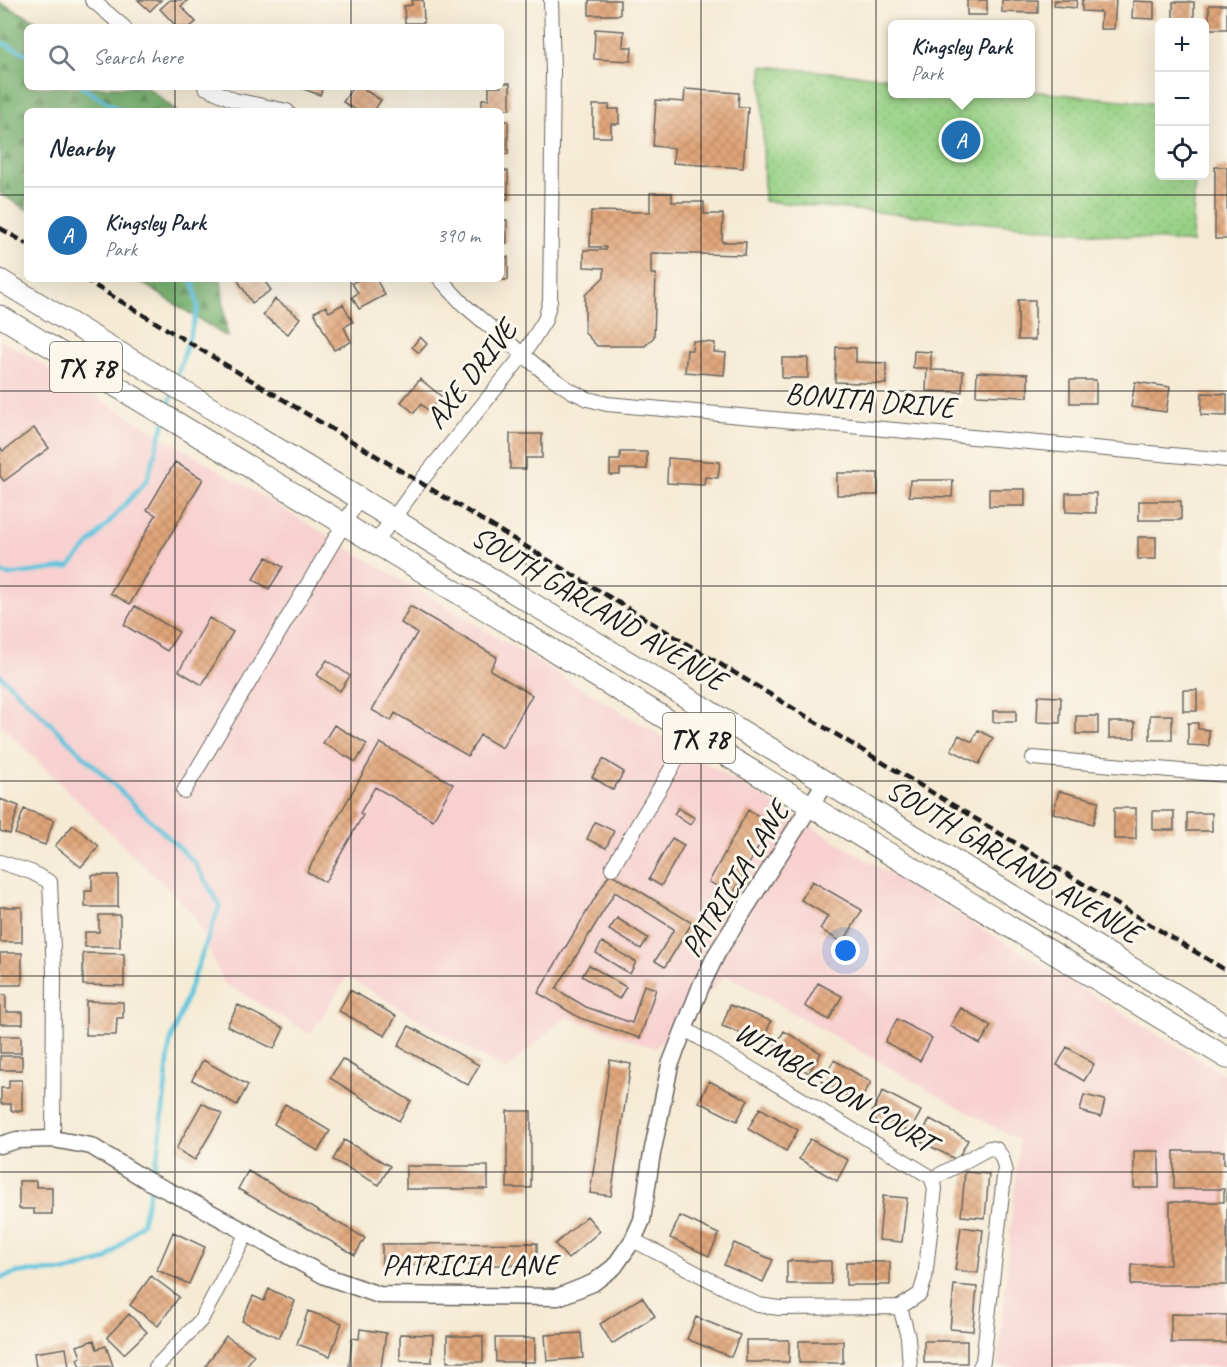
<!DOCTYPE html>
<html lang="en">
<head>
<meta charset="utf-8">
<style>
  body { margin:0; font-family:Caveat,sans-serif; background:#f2f2f3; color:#1f2937 }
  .controls { position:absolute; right:18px; top:18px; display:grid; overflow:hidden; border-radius:9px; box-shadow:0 6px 24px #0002 }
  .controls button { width:54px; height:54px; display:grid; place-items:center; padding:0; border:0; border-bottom:2px solid #e0e1e3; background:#fff; color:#1f2937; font:30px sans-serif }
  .you { position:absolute; left:846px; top:951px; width:21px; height:21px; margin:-15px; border:4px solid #fff; border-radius:50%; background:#1a73e8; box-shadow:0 0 0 9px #1a73e833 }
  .badge { display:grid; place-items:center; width:39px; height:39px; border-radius:50%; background:#1f6fb2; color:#fff; font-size:20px; font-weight:700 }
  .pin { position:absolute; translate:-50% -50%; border:3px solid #fff; box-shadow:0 2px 6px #0006 }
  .popup { position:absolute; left:888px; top:20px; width:147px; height:78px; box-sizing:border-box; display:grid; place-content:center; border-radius:9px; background:#fff; filter:drop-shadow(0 2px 4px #0005); font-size:20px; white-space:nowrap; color:#747a83 }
  .popup b { font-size:22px; color:#1f2937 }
  .popup::after { content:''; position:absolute; left:50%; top:100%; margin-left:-12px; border:12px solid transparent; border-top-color:#fff }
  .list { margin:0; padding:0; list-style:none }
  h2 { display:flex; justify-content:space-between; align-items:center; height:78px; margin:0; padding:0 24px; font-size:26px }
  h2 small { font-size:20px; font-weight:400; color:#747a83 }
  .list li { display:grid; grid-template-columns:39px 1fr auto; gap:18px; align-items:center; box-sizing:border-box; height:96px; padding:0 24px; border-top:2px solid #e0e1e3 }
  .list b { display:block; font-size:22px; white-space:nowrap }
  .list p { margin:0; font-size:20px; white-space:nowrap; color:#747a83 }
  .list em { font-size:20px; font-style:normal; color:#747a83 }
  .icon { flex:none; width:33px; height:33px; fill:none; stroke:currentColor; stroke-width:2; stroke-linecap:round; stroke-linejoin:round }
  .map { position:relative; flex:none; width:1227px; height:1367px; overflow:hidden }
  .search { position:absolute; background:#fff; box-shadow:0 6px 24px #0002; left:24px; top:24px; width:480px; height:66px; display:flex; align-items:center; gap:15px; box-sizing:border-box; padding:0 21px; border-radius:9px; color:#747a83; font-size:22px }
  .panel { position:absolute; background:#fff; box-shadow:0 6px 24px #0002; left:24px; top:108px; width:480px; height:174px; border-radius:9px }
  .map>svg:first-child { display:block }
  .built { fill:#f7d0cf }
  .grass { fill:url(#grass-dots); stroke:#587650; stroke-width:1.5 }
  .forest { fill:url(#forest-firs); stroke:#4a6746; stroke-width:1.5 }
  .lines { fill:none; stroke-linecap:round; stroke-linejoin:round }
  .stream { stroke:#5fc4dd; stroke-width:4.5 }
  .building { fill:url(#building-cross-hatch) }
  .minor-casing { stroke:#68645d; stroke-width:16 }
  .tertiary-casing { stroke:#68645d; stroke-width:19 }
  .primary-casing { stroke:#68645d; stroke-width:23 }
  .minor { stroke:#fff; stroke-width:14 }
  .tertiary { stroke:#fff; stroke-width:16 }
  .primary { stroke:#fff; stroke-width:21 }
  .rail { stroke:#1c1c1c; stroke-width:4.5; stroke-dasharray:9 4.5; stroke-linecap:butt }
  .grid { fill:none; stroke:#1c1c1c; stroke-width:1.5; stroke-opacity:0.55 }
  .labels { text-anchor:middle; stroke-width:6; stroke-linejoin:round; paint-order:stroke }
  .shield { fill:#fbf7ec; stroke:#5f5e5a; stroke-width:1.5 }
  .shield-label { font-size:28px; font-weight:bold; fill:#1c1c1c }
  .street-label { font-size:30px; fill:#1c1c1c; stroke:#fbf7ec }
</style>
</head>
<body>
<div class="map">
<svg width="1227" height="1367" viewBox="0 0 1227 1367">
  <defs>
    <pattern id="grass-dots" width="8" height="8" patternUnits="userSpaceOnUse" patternTransform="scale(1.5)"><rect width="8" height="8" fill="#95d083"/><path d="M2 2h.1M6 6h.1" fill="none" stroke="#80b271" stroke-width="1.8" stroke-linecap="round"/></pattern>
    <pattern id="forest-firs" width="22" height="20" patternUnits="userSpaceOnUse" patternTransform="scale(1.5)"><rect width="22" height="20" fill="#78b271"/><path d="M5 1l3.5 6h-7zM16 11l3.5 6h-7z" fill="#62905c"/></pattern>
    <pattern id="building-cross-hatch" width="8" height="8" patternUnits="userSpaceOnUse" patternTransform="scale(1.5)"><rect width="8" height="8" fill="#e0a579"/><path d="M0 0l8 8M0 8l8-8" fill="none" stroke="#c08d68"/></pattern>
  </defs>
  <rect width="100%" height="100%" fill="#fbf7ec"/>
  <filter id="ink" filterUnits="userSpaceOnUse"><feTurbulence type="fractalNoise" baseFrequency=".0167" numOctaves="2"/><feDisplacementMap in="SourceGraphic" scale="12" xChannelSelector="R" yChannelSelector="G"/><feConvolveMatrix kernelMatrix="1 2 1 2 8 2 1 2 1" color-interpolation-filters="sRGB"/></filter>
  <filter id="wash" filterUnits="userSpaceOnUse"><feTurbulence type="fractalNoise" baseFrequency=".008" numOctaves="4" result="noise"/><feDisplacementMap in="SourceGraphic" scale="24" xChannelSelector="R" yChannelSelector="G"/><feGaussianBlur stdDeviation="1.35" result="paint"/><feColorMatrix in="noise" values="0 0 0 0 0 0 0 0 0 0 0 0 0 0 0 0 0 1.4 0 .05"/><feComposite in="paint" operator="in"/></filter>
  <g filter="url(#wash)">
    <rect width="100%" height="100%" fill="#f5ebd5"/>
    <path class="built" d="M0,339L1227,1076V1367H998L1019,1141L726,975L655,1048L566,1017L505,1070L347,977L311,1034L224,983L193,914L0,724Z"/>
    <path class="grass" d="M762,66L892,78V94H1030V91L1159,104L1160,176H1195L1192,243L764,201Z"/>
    <path class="forest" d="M0,3L49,27H27V87H147L176,111H27V210L0,193Z
      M136,279H221L227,337Z"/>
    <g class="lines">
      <path class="stream" d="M0,42L27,54
        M82,87L121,111
        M176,380L198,308L193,279
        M168,409L173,391
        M0,572L9,575L69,567L147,480L164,423
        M0,675L194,862L220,905L170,1043L159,1149L152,1178
        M0,1278L20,1272L68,1271L106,1260L142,1223L151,1186"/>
    </g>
    <g id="blocks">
      <path class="building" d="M138,0H161L150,11Z
        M170,0H188L181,6L196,22L190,27H177L160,9Z
        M412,0H423L424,23H405L404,6L412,5Z
        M589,0H620V15H589Z
        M967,0H987V15H967Z
        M1002,0H1038V13L1002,12Z
        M1055,0H1077L1076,8L1054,6Z
        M1082,0H1116L1114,29H1100L1101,12L1082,11Z
        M1133,1L1154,2V19L1132,18Z
        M1173,2H1194V22H1173Z
        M1209,5H1227V29H1209Z
        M595,29L624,31L623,47H632L631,61L594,59Z
        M501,83H510V109H482V99H489V87H501Z
        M298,87H323L320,95Z
        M353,87H360L381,100L374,111H357L343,102Z
        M685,89L739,93L738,107H748L743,168L673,163L674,148L653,146L656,100L684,102Z
        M593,105H609V109H619V124H611V137H593Z
        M501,121H508V154H501Z
        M1215,167H1227V239H1215Z
        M501,171H508V199H501Z
        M650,193H672V202H704V214H723L722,242H746L745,255L651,253V274H656L654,337L645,346H597L585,333V295L604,277V268L584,267V250H606V247H590L591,211L650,212Z
        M501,220H507V243H501Z
        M501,257H508V280H501Z
        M237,279H263L271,290L252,303Z
        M360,279H376L385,295L359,309L352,297L358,293L352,283Z
        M275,299L300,318L288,334L263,315Z
        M1018,300H1035V340H1018Z
        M343,304L353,322L344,327L351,342L334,350L314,312L326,306L329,312Z
        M420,337L427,344L419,353L412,347Z
        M693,341L715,343L714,352L726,353L724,375L685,372L687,350H692Z
        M836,347L856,348V362L886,363V384L835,382Z
        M914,351L931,352V370L963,371L962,392L926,391L927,368H913Z
        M782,358H808V378H782Z
        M977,372L1028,374V397L976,395Z
        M420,379L441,396L429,411L421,404L414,413L401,402Z
        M1070,380H1096V403H1070Z
        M1135,382L1170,387L1166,412L1131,407Z
        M1202,393L1227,394V416L1201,415Z
        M34,428L49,448L4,481L0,476V447L3,451Z
        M510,434H542V458H526V469H510Z
        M620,452H647V469H620V475H610V460H620Z
        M668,458L720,462L718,478L705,477L704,485L667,483Z
        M175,462L203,479L130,604L110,593L156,515L147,510Z
        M837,473H878V495H837Z
        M910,480H953L952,497L909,496Z
        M989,489H1025V506H989Z
        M1066,493H1096V513L1066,512Z
        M1139,501H1181V520H1139Z
        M1138,537H1156V559H1138Z
        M267,557L283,567L269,589L253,579Z
        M135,606L179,632L167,651L124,625Z
        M410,606L497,657L490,670L532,695L502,748L480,735L468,756L395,713L391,721L372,710L417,633L401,623Z
        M209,618L233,632L202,685L179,671Z
        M327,660L350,676L340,691L317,675Z
        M1183,690H1197V711H1183Z
        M1038,696L1061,697L1060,723L1037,722Z
        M993,711H1016V722H993Z
        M1150,715H1172V740H1150Z
        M1076,716H1098V734H1076Z
        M1109,722H1135V738H1109Z
        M1188,723H1198V729L1209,730V746L1188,745Z
        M334,725L367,744L356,762L323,743Z
        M978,730L993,738L979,764L951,750L959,735L972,742Z
        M380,743L453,784L433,820L375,787L360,813L363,815L325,882L307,872Z
        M603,759L624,772L613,790L592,777Z
        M1059,791L1099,801L1093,824L1053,813Z
        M0,799L19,806L10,834L0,831Z
        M678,808L695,818L690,825L674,814Z
        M1114,808H1136V839H1114Z
        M24,809L54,820L45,845L15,834Z
        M748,810L771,823L733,894L709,882Z
        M1153,811H1174V830H1153Z
        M1187,813H1212V831H1187Z
        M595,822L614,831L606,848L587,839Z
        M73,825L99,846L81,867L55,846Z
        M672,838L684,845L661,886L649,879Z
        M610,873L692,923L665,967L655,961L674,929L615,892L556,989L586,1007L632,1023L644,985L656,989L640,1038L580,1018L538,993Z
        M92,875H118V907H85V891H92Z
        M812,881L862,910L843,943L820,929L828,916L801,900Z
        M0,907H22V942H0Z
        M99,915H120V947H85V932H99Z
        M617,918L648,938L641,949L609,930Z
        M602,942L636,962L630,974L596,953Z
        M0,953H22V985H0Z
        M83,953L124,954V986L83,985Z
        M589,965L626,987L619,999L582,976Z
        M818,983L842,996L829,1020L805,1006Z
        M350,990L396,1016L385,1036L339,1011Z
        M0,995H6V1012H23V1024H0Z
        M86,1001L123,1002V1018H117L116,1035H86Z
        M238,1005L284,1028L274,1049L227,1026Z
        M730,1005L771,1021L763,1042L722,1026Z
        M961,1008L991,1026L980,1044L950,1026Z
        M897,1019L932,1038L920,1061L885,1042Z
        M409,1026L479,1065L468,1085L398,1046Z
        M784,1031L821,1053L809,1073L772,1051Z
        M0,1036H21V1053H0Z
        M1067,1047L1094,1064L1084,1081L1057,1065Z
        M0,1056H22V1070H0Z
        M342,1059L411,1101L399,1121L330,1078Z
        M203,1060L248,1085L237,1105L192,1080Z
        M610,1060L631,1064L611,1196L590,1193Z
        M834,1060L871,1082L859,1103L822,1081Z
        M9,1080H22V1111H11V1104H1V1088H9Z
        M709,1081L748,1100L737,1121L699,1102Z
        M883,1091L921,1111L910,1132L872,1112Z
        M1084,1095L1105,1100L1101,1117L1080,1111Z
        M202,1103L222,1114L195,1160L176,1149Z
        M285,1104L330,1131L318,1151L274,1124Z
        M760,1108L798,1130L786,1151L748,1129Z
        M507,1111H531V1188H507Z
        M930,1119L968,1140L957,1160L918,1140Z
        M810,1139L848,1160L837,1181L799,1159Z
        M344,1140L390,1166L379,1185L333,1160Z
        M1134,1151H1159V1188H1134Z
        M1174,1151H1224V1164H1227V1285H1131L1132,1265H1170V1202H1224V1189H1174Z
        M406,1166H488V1189H406Z
        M248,1171L365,1238L355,1255L238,1189Z
        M965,1172L989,1174L985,1218L961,1216Z
        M19,1181H36V1187H52V1214H34V1209H19Z
        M883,1196L907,1198L902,1242L879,1240Z
        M587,1216L600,1231L568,1259L555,1244Z
        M680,1216L719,1234L709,1256L670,1238Z
        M961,1227L983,1230L978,1273L955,1270Z
        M173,1232L205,1247L189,1284L157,1270Z
        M537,1243V1265H382V1244Z
        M734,1243L773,1260L763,1282L724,1265Z
        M787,1261H831V1284H787Z
        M846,1262H890V1285H846Z
        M151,1276L179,1297L158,1326L130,1305Z
        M954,1285L977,1287L973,1331L950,1329Z
        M269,1289L295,1301L279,1338L242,1321L253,1296L264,1301Z
        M642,1297L655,1316L612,1344L600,1324Z
        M308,1311L342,1323L330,1356L297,1344Z
        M129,1314L147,1332L124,1354L107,1337Z
        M1171,1314L1227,1315V1343H1171Z
        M696,1317L740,1335L731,1357L687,1339Z
        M360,1329L386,1333L381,1367H349L352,1338L359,1339Z
        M581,1333L583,1358L547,1361L545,1335Z
        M400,1334L433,1335L432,1362L400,1361Z
        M226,1336L254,1355L246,1367H205Z
        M447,1336H483V1362H447Z
        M495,1338H535V1362H496Z
        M94,1340L97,1349L106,1346L113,1366L80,1367L77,1359L81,1357L77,1346Z
        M746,1340H789V1362H746Z
        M799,1341H843V1363H799Z
        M924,1341H967V1363H924Z
        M66,1348L69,1367H36L34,1353Z"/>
    </g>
  </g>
  <g filter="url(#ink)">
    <use href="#blocks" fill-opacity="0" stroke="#68645d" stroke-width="1.5"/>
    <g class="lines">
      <g class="minor-casing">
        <path id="minor" d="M92,0L124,27
          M205,87L234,100L287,111
          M440,279L464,305L545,373L571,391L588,399L607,404L1227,460
          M375,543L420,482L523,355L545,320L550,301L553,72L551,0
          M1033,758L1227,775
          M184,791L359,499
          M0,862L31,872L50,882L54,973L53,1139
          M612,868L692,734
          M932,1179L989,1148L996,1149L1002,1157L1005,1168L983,1361L980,1367
          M633,1240L758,1305L779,1308L900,1307L920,1294L925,1278L935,1188L931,1177L685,1029
          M900,1307L908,1337L910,1367
          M156,1367L201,1320L247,1233"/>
      </g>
      <g class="tertiary-casing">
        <path id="tertiary" d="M0,1145L17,1140L53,1139L91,1146L148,1181L195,1204L325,1276L379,1295L558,1297L593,1283L614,1267L633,1240L642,1220L651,1159L670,1065L701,986L717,953L826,781"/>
      </g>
      <g class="primary-casing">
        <path id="primary" d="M0,280L1227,1026
          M0,316L1227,1058"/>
      </g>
      <use href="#minor" class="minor"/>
      <use href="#tertiary" class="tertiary"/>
      <use href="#primary" class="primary"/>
      <path class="rail" d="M0,228L27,244
        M84,279L1227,971"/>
    </g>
  </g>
  <path class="grid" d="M175,0V27M351,0V27M526,0V1367M701,0V1367M876,0V1367M1052,0V1367M175,87V111M351,87V111M0,195H27M501,195H1227M175,279V1367M351,279V1367M0,391H1227M0,586H1227M0,781H1227M0,976H1227M0,1172H1227"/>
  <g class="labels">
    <g class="shield">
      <rect x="50" y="342" width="72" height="50" rx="4.5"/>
      <rect x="663" y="713" width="72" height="50" rx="4.5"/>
    </g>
    <g class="shield-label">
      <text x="86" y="377">TX 78</text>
      <text x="699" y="748">TX 78</text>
    </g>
    <g class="street-label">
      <text transform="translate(471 374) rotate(-52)" y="10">AXE DRIVE</text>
      <text transform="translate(870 400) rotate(5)" y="10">BONITA DRIVE</text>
      <text transform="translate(599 608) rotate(31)" y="10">SOUTH GARLAND AVENUE</text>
      <text transform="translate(1014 861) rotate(31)" y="10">SOUTH GARLAND AVENUE</text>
      <text transform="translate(735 879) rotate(-58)" y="10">PATRICIA LANE</text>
      <text transform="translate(835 1087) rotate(31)" y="10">WIMBLEDON COURT</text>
      <text x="470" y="1274">PATRICIA LANE</text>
    </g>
  </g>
</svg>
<div class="controls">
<button>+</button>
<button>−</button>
<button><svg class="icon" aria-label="locate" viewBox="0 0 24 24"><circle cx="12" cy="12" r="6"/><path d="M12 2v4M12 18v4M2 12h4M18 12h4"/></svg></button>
</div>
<div class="you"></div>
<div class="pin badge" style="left:961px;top:140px">A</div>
<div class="popup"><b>Kingsley Park</b>Park</div>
<div class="search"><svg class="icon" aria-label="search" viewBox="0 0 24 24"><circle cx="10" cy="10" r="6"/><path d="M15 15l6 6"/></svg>Search here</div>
<section class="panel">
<h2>Nearby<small></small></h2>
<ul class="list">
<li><span class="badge">A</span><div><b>Kingsley Park</b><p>Park</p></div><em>390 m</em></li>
</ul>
</section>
</div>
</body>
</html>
